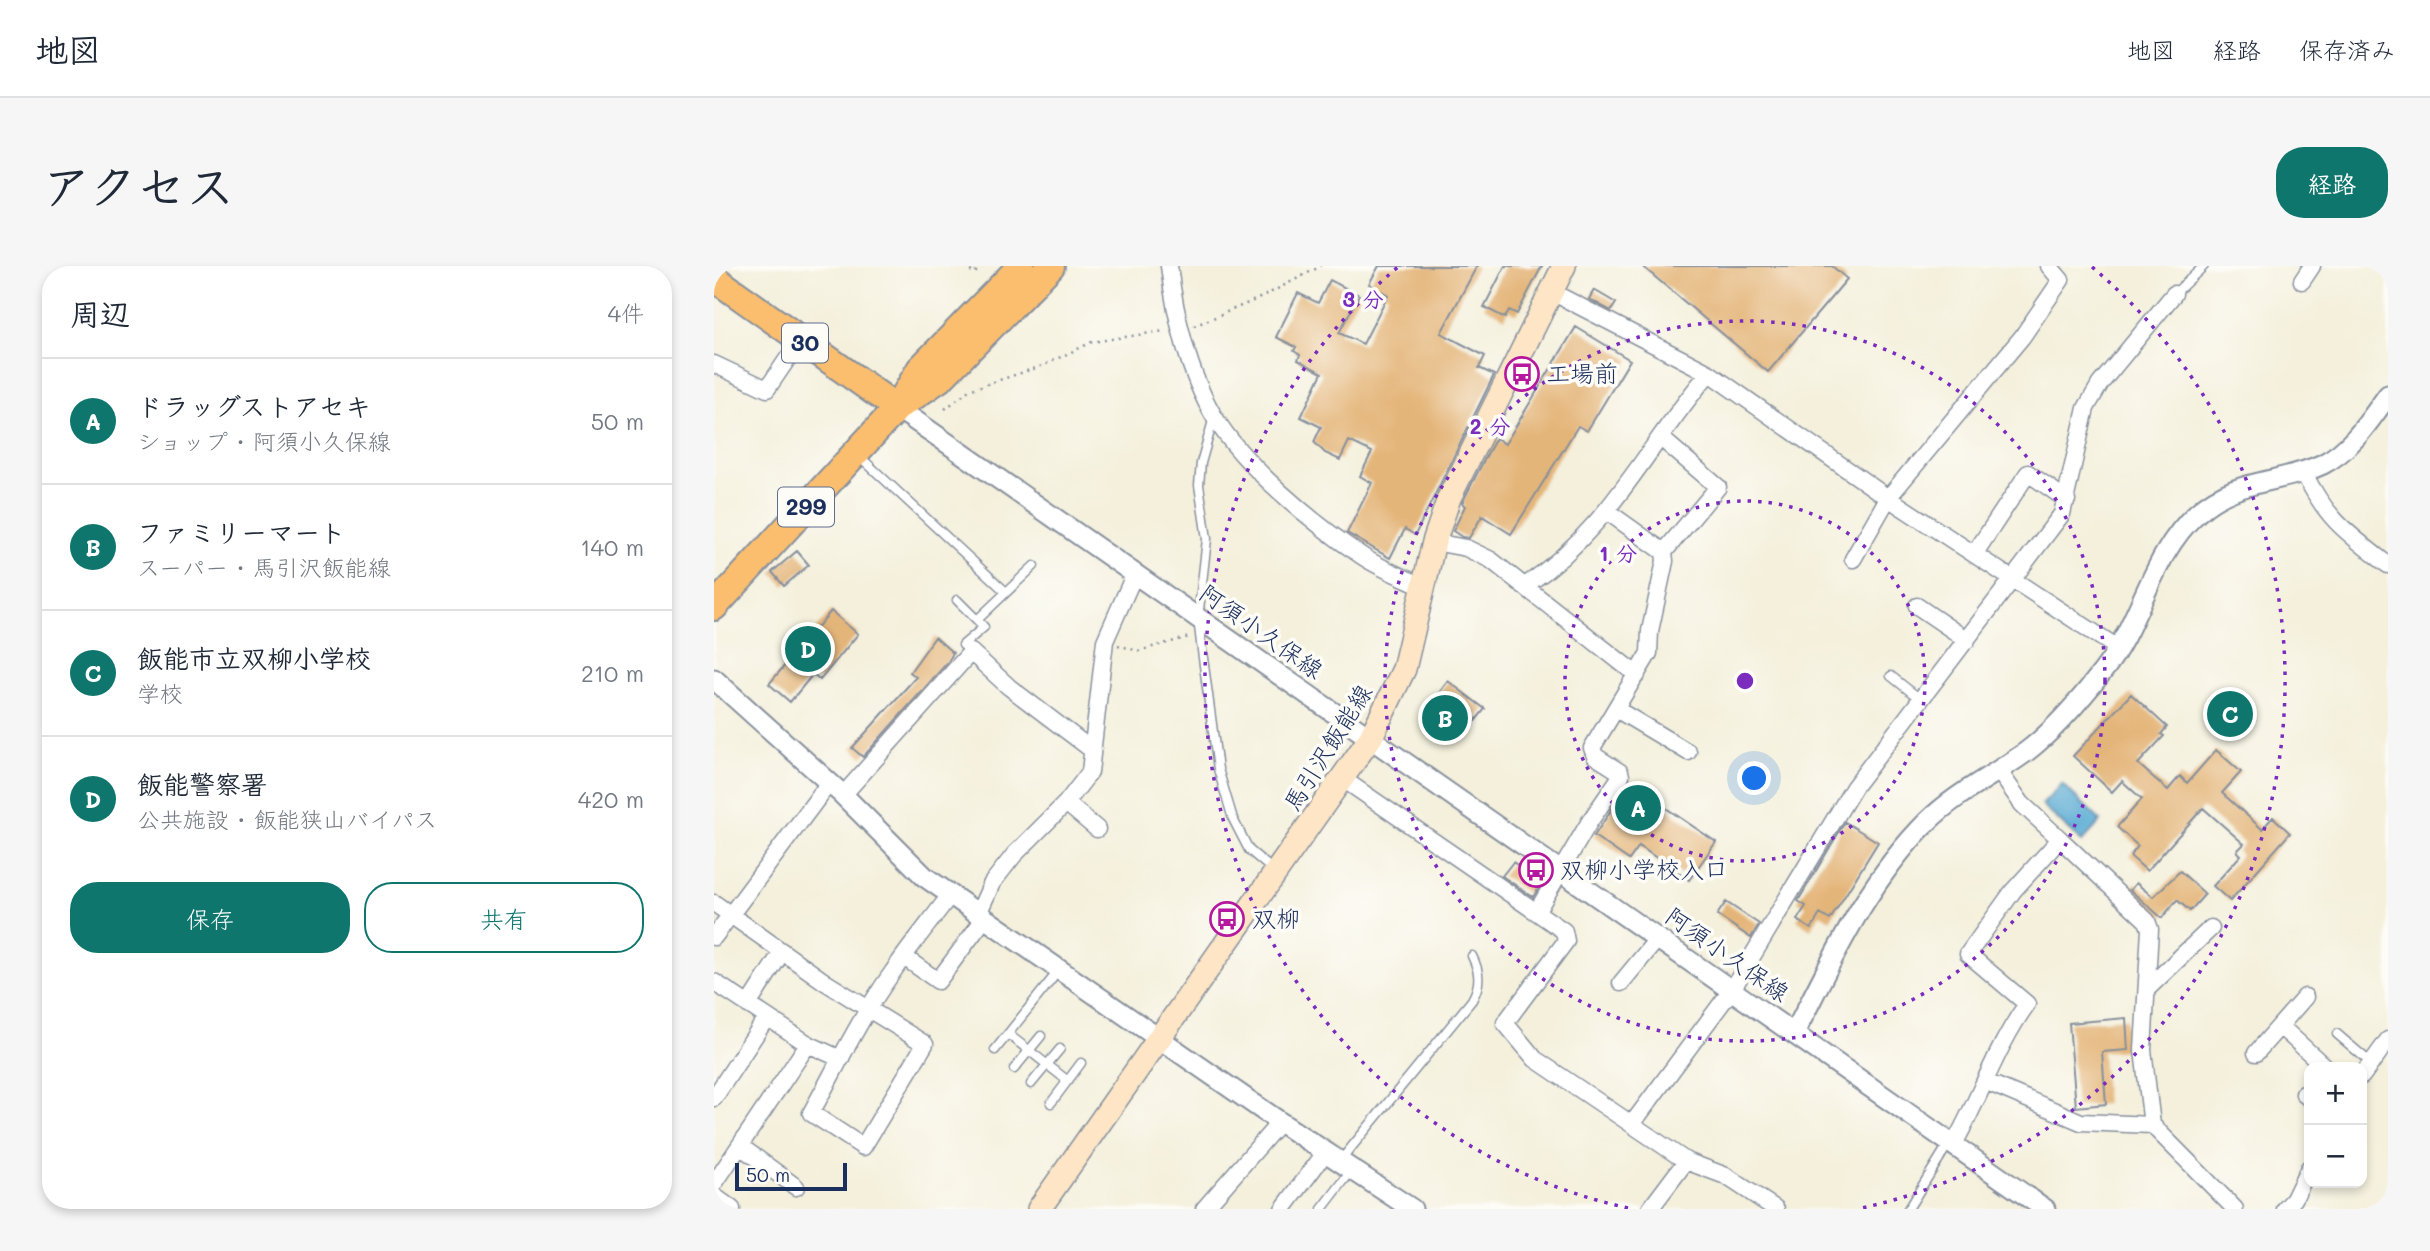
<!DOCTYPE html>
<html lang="ja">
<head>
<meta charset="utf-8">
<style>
  body { margin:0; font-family:Mali,"Klee One",sans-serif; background:#f6f6f7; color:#1f2937 }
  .controls { position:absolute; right:21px; bottom:21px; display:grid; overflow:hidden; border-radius:14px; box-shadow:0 4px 10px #0003 }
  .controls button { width:63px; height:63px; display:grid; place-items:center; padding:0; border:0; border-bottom:2px solid #e0e1e3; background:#fff; color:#1f2937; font:35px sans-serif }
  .scale { position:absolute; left:21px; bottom:18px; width:112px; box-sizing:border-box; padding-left:7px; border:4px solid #1b2f5e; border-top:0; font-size:19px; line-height:24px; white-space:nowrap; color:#1b2f5e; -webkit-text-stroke:5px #fdfcf7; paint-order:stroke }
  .you { position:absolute; left:1041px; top:513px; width:24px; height:24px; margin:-18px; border:5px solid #fff; border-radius:50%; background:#1a73e8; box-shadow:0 0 0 10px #1a73e833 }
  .badge { display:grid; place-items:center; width:46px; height:46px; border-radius:50%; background:#0f766e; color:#fff; font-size:23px; font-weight:700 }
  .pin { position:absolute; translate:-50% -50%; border:4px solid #fff; box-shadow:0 2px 7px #0006 }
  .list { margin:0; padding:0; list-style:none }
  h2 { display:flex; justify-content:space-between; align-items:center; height:91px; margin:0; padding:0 28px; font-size:30px }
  h2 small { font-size:23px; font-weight:400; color:#747a83 }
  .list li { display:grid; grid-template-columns:46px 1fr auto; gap:21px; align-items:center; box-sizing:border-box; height:126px; padding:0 28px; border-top:2px solid #e0e1e3 }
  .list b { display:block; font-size:26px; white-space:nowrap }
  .list p { margin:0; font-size:23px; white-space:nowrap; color:#747a83 }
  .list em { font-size:23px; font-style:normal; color:#747a83 }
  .actions { display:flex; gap:14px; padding:21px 28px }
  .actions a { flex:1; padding:16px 0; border:2px solid #0f766e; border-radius:28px; text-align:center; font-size:24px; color:#0f766e }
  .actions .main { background:#0f766e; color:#fff }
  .map { position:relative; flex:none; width:1674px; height:943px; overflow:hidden; border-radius:28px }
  header { display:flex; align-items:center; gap:42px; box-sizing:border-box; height:98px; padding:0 35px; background:#fff; border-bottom:2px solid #e0e1e3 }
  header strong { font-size:33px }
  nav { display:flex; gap:38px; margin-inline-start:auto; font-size:24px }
  .intro { display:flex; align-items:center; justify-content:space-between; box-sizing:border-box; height:168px; padding:0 42px }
  h1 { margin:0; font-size:49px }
  .button { padding:18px 32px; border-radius:28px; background:#0f766e; color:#fff; font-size:24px; font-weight:700 }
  main { display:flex; gap:42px; padding:0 42px }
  aside { flex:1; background:#fff; border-radius:28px; box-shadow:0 4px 10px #0003 }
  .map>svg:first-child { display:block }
  .water { fill:#58aad3; stroke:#3a6c98; stroke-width:2 }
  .building { fill:#e4b579 }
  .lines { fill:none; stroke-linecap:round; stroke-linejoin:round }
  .service-casing { stroke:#88909d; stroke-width:11 }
  .minor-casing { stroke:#88909d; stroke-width:19 }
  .tertiary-casing { stroke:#88909d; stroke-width:23 }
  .secondary-casing { stroke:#88909d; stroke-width:26 }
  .primary-casing { stroke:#88909d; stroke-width:30 }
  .trunk-casing { stroke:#88909d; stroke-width:30 }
  .path { stroke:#88909d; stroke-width:2.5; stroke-dasharray:2 5; stroke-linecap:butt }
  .service { stroke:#fff; stroke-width:8 }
  .minor { stroke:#fff; stroke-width:16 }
  .tertiary { stroke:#fff; stroke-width:19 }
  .secondary { stroke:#fde5c5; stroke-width:23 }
  .primary { stroke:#fbbe6e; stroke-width:26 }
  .trunk { stroke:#fbbe6e; stroke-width:26 }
  .ring { fill:none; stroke:#7b2cbf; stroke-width:3.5; stroke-dasharray:3.5 7 }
  .labels { text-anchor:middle; stroke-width:7; stroke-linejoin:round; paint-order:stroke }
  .shield { fill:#fdfcf7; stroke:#5f6c8c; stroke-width:2 }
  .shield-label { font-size:23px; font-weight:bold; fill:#1b2f5e }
  .poi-label { font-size:24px; fill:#1b2f5e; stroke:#fdfcf7; text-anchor:start }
  .street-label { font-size:24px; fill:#1b2f5e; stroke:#fdfcf7 }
  .centre { fill:#7b2cbf; stroke:#fdfcf7; stroke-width:3.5 }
  .ring-label { font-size:21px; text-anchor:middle; font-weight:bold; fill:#7b2cbf; stroke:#fdfcf7; stroke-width:7; stroke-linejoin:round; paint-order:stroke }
</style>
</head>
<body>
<header>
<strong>地図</strong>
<nav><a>地図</a><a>経路</a><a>保存済み</a></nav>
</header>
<div class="intro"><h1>アクセス</h1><a class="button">経路</a></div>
<main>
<aside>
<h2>周辺<small>4件</small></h2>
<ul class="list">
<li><span class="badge">A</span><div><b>ドラッグストアセキ</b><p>ショップ · 阿須小久保線</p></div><em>50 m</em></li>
<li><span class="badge">B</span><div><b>ファミリーマート</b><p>スーパー · 馬引沢飯能線</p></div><em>140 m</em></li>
<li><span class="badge">C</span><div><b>飯能市立双柳小学校</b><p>学校</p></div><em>210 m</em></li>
<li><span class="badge">D</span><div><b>飯能警察署</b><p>公共施設 · 飯能狭山バイパス</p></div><em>420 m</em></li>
</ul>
<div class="actions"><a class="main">保存</a><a>共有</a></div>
</aside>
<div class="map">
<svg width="1674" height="943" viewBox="0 0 1674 943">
  <rect width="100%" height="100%" fill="#fdfcf7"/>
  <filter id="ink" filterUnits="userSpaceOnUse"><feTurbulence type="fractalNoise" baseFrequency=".0143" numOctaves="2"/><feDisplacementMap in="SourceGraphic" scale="14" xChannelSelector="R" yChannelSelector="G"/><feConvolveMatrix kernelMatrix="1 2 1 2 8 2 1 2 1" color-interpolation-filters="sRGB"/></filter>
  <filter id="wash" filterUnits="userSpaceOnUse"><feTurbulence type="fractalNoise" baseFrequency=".00686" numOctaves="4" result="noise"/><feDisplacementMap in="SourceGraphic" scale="28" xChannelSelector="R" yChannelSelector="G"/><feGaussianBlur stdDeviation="1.57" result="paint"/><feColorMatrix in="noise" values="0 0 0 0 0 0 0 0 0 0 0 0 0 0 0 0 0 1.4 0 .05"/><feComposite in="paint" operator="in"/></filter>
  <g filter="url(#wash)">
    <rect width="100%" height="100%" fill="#f4f0dc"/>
    <path class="water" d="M1348,518L1387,555L1368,576L1328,539Z"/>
    <g id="blocks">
      <path class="building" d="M665,0H763L727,67L771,90L765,102L780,109L701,269L691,263L676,292L633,267L658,217L646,210L658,186L635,175L626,194L611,187L600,176L607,161L587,151L608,107L584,94L586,89L580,85L582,81L562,71L584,27L604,37L616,14L645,29L625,67L649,78L674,29L655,18Z
        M791,0H828L803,48L795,44L791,52L770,41Z
        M928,0H1118L1133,13L1054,106Z
        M880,24L902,37L897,45L875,33Z
        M862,61L916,94L873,165L864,160L797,268L768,250L755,272L748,271L739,265L751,240L748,237L772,190L782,172L791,178Z
        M83,285L95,299L70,320L58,306Z
        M117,345L144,368L106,414L99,408L76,436L55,418Z
        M221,371L239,387L234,396L149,491L138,482L202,411L196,406Z
        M734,415L771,443L758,459L749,452L747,456L719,435Z
        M1417,428L1453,461L1447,468L1450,470L1424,498L1454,524L1466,510L1473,517L1502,484L1527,506L1508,527L1548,563L1559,551L1576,567L1516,635L1499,620L1527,589L1523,585L1530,578L1489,542L1433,605L1416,590L1424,580L1403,561L1428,533L1408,515L1398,526L1359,490Z
        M915,517L1002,576L975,614L925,580L915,594L880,570Z
        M1131,556L1164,576L1116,654L1106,648L1097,663L1083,654L1092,640L1084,635Z
        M799,596L828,617L819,631L788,610Z
        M1466,605L1491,628L1476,645L1463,634L1448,652L1416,624L1422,617L1439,631Z
        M1012,636L1045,658L1037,672L1003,649Z
        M1412,752L1414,784L1388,786L1392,838L1362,841L1355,757Z"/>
    </g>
  </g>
  <g filter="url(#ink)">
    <use href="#blocks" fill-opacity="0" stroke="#88909d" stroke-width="2"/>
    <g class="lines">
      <g class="service-casing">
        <path id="service" d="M1460,28L1490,0
          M500,151L487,197L485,219L493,273L484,352L487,377L504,503L519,553L535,584L560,605
          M144,189L292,326
          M243,334L270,361L249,379L257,386
          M263,354L320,300
          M1177,410L1206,433
          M294,768L354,815
          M1623,768L1657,797
          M281,784L346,703
          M300,803L327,770
          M317,818L346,783
          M337,837L367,797
          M627,894L758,734C767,718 766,706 758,690
          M608,943L638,904
          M1194,943L1235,877"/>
      </g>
      <g class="minor-casing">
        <path id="minor" d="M455,0C461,50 475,109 501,152C530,200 601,259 648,290C667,303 690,311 710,321
          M1588,15L1598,0
          M838,26L995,107L1174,232L1405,383
          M0,98L53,123L87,73
          M1589,205C1612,253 1633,267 1674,299
          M894,246L950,286
          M720,276L752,282L777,294L923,409
          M1261,287L1314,207L1353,234
          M1139,293L1174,232L1308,71L1347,14L1335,0
          M811,320C898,261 930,183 995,107
          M1203,340L1253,374
          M902,443L974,486
          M629,513L850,665L852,675L791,757L821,793L972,895L1012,910L1062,943
          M129,529L257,386L295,421L378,484
          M352,537L383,563
          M1346,573L1433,655L1436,663L1429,784L1438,859L1521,943
          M0,637L111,716L211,778L149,881L97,847C123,800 147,750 178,707C196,680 217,655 236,629
          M823,645L876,555L907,510L906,506L881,490L878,482L935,387L936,365L951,295L950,286L1004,221L947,172
          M264,648L278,617L300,589L352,537L376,506L391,375L421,307
          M0,671L115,517
          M190,691L224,715L270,653
          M0,716L94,778L127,793
          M907,717L945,671
          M1433,723L1497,662
          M34,739L68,686
          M1566,760L1611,801
          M1542,787L1591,731
          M1648,810L1674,774
          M1273,816L1367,856L1438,859
          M1590,828L1595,832
          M0,832L53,751
          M918,858L1019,722L1140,521L1348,248L1372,142L1386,118L1460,28
          M1240,878C1266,832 1282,781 1313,738L1254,688L1299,625L1346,573L1308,538L1284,504
          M26,880L82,921
          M0,918L94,778
          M0,930L18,943
          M490,943L566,856
          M569,943L611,887
          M936,943L972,895
          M1571,943L1580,933L1595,902"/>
      </g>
      <g class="tertiary-casing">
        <path id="tertiary" d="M183,142L1331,943
          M0,413L129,529L211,611L566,856L698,943
          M1081,766C1119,692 1153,616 1213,556C1242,527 1279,510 1312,486C1340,465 1367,433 1389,405C1427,357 1436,290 1483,247C1523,211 1565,219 1609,198C1637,184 1656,154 1674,129"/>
      </g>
      <g class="secondary-casing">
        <path id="secondary" d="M325,943L657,471L690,403L720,276L735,232L850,0"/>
      </g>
      <g class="primary-casing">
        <path id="primary" d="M0,12L183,142"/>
      </g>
      <g class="trunk-casing">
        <path id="trunk" d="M190,137L228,111L337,0
          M0,341L183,142L206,103L307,0"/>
      </g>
      <path class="path" d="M251,0L260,8L268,0
        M480,60L548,31L607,0
        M231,143L255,124L328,100L378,76L450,65
        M404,379L424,385L475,371"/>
      <use href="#service" class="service"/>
      <use href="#minor" class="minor"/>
      <use href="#tertiary" class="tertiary"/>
      <use href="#secondary" class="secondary"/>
      <use href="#primary" class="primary"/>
      <use href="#trunk" class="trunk"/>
    </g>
  </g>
  <g class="ring">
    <circle cx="1031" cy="415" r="180"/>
    <circle cx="1031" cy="415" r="360"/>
    <path d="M914 942A540 540 0 0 1 684 1M1378 1A540 540 0 0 1 1148 942"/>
  </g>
  <defs>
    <g id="bus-ring" transform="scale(1.75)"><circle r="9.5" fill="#fdfcf7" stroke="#b5179e" stroke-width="1.5"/><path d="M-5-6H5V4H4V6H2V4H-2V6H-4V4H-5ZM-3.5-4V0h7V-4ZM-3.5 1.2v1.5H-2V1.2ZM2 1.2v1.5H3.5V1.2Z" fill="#b5179e"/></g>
  </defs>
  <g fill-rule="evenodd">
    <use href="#bus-ring" x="808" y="108"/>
    <use href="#bus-ring" x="822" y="604"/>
    <use href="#bus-ring" x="513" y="653"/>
  </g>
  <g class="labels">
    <g class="shield">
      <rect x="68" y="57.5" width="46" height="39" rx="5"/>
      <rect x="64" y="221.5" width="56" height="39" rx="5"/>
    </g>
    <g class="shield-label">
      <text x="91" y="85">30</text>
      <text x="92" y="249">299</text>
    </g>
    <g class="poi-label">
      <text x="832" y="116">工場前</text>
      <text x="846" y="612">双柳小学校入口</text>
      <text x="538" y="661">双柳</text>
    </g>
    <g class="street-label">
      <text transform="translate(547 366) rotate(35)" y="8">阿須小久保線</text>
      <text transform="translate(614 482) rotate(-58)" y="8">馬引沢飯能線</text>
      <text transform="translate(1013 689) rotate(35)" y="8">阿須小久保線</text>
    </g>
  </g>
  <circle cx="1031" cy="415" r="10" class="centre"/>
  <g class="ring-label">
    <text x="649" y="41">3 分</text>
    <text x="776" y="168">2 分</text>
    <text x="904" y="295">1 分</text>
  </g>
</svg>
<div class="controls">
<button>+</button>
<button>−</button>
</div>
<div class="scale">50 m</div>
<div class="you"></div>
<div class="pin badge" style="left:924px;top:542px">A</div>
<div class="pin badge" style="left:731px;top:452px">B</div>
<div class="pin badge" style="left:1516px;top:448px">C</div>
<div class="pin badge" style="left:94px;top:383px">D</div>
</div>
</main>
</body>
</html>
